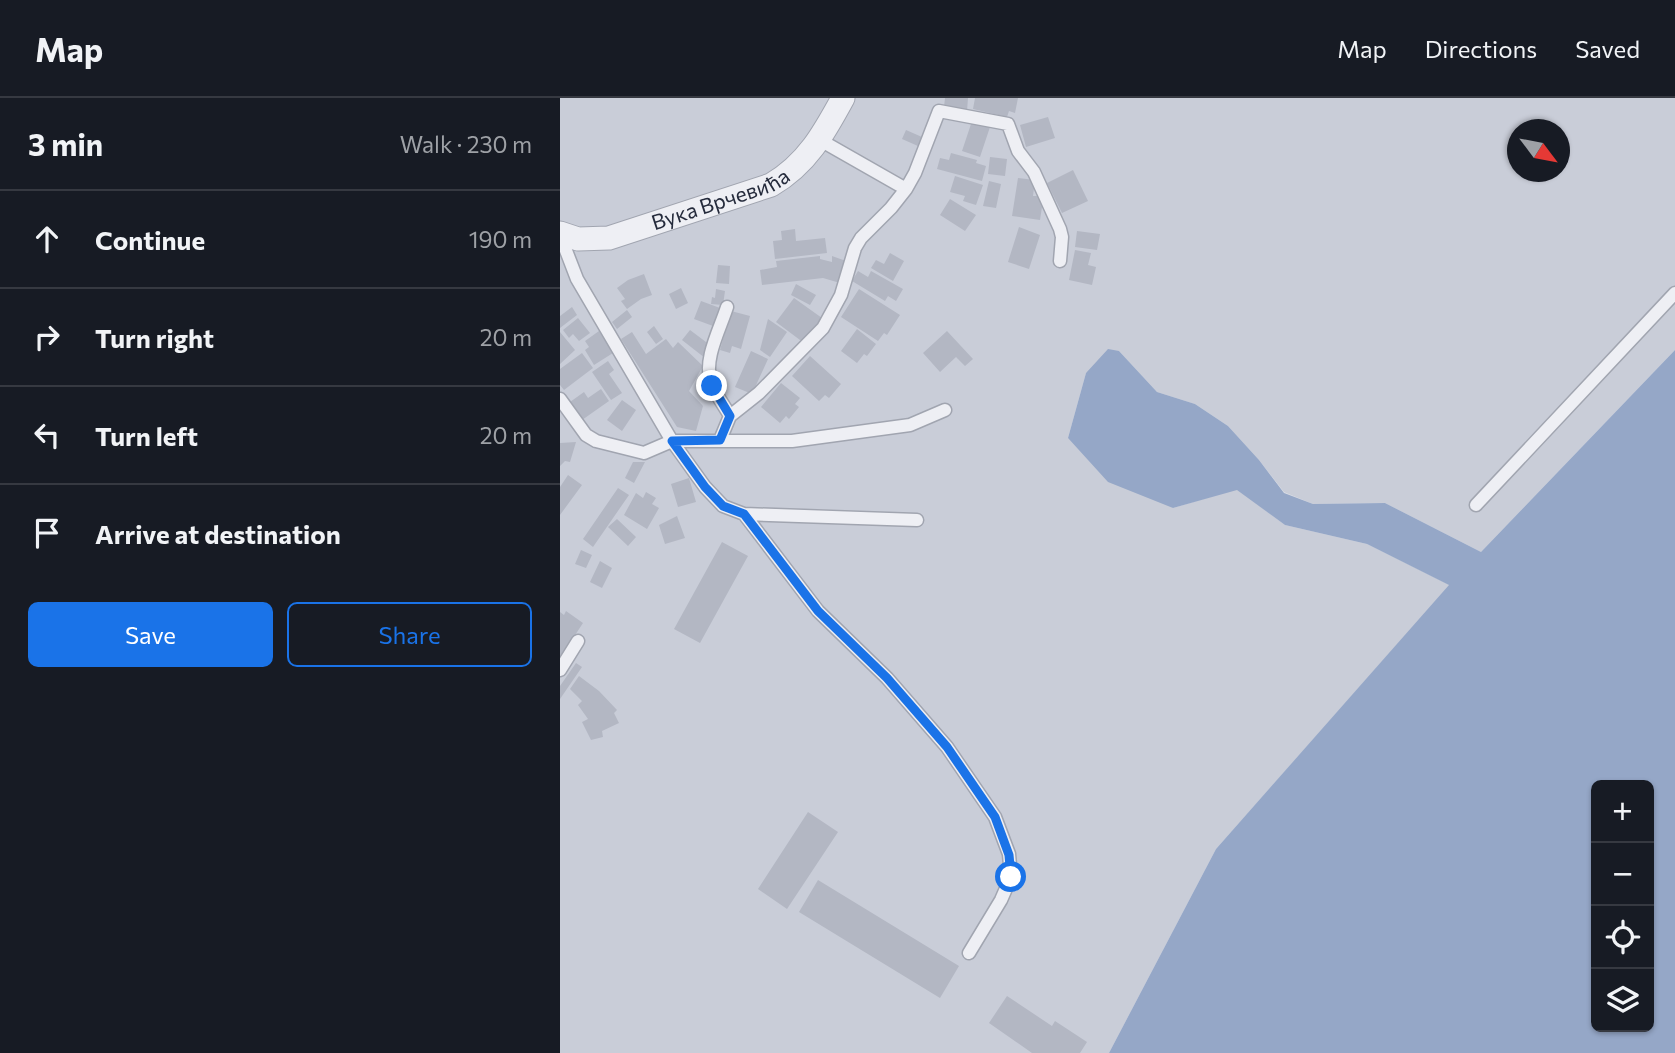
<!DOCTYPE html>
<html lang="en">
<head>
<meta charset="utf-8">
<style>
  body { margin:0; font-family:Commissioner,sans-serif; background:#242831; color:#f1f3f6 }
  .controls { position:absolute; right:21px; bottom:21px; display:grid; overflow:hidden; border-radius:10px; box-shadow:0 2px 5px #0004 }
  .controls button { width:63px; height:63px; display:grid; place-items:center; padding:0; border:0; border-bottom:2px solid #363941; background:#171b24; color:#f1f3f6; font:35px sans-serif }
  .compass { position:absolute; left:947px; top:21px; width:63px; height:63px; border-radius:50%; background:#171b24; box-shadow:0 2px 5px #0004; rotate:122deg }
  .stop { position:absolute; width:21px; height:21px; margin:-16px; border:5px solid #1a73e8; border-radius:50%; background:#fff }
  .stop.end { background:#1a73e8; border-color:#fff; box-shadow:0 2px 7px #0008 }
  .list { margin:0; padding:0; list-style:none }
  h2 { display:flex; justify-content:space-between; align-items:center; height:91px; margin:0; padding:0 28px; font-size:30px }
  h2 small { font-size:23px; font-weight:400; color:#9ea1a6 }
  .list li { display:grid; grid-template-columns:46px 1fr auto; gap:21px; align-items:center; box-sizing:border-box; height:98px; padding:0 28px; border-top:2px solid #363941 }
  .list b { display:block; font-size:26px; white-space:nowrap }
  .list em { font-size:23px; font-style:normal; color:#9ea1a6 }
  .actions { display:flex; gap:14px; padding:21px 28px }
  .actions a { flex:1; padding:16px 0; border:2px solid #1a73e8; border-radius:10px; text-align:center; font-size:24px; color:#1a73e8 }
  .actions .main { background:#1a73e8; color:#fff }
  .icon { flex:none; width:38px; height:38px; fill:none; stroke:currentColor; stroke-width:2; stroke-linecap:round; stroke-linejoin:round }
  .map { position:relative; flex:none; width:1115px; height:955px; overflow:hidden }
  header { display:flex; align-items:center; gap:42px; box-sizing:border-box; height:98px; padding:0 35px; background:#171b24; border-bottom:2px solid #363941 }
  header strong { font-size:33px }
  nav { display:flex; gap:38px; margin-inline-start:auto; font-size:24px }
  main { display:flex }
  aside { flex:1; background:#171b24 }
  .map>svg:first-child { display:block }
  .built { fill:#c9cdd8; fill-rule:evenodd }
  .water { fill:#95a7c7; fill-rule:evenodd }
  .building { fill:#b3b7c3 }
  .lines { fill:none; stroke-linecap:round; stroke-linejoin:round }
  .lane-casing { stroke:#a1a5b0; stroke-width:15 }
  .street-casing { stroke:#a1a5b0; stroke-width:25 }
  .lane { stroke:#eeeff4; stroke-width:12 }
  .street { stroke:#eeeff4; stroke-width:23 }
  .route { stroke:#1a73e8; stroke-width:9 }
  .labels { text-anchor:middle; stroke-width:5; stroke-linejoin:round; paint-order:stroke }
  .street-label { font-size:21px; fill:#252b3c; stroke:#ebedf4 }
</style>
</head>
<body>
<header>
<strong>Map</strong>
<nav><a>Map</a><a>Directions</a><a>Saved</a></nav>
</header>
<main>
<aside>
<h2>3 min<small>Walk · 230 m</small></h2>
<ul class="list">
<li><svg class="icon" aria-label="ahead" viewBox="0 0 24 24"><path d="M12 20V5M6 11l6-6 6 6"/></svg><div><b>Continue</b></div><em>190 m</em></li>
<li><svg class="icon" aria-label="right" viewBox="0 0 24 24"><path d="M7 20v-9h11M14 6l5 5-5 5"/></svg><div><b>Turn right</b></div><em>20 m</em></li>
<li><svg class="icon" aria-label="left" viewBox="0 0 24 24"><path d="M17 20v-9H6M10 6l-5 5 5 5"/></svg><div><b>Turn left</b></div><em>20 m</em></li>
<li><svg class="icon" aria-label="arrive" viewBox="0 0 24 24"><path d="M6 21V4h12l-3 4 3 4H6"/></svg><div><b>Arrive at destination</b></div></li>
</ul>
<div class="actions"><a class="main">Save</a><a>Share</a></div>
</aside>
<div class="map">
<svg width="1115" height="955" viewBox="0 0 1115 955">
  <rect width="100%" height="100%" fill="#dbdee6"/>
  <path class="built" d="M0,0H1115V252L921,454L825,405L753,406L724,394L699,362L668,328L635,306L597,294L559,253L526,275L508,340L613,410L677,391L725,427L807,446L890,487L656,751L549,955H0ZM958,32H1000V74H958Z"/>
  <path class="water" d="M548,251L559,253L597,294L635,306L668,328L699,362L724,395L753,406L825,405L921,454L1115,252V955H549L656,751L889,487L807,446L725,427L677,392L613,410L548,384L508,340L526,275ZM1036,687H1089V929H1036Z"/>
  <path class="building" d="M385,0H408L407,13L384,9Z
    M415,0H458L455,15L449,13L447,19L413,11Z
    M488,19L495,40L466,49L460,27Z
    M412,23L430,29L420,59L402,53Z
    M346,32L362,39L358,48L342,41Z
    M391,55L417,62L416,65L426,68L422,83L377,71L380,60L389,62Z
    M430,59L447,61L445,78L428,76Z
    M513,72L528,103L502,115L487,85Z
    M395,78L423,87L416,107L403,103L405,98L390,94Z
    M458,80L475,82L473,98H478L482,109L480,122L452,118Z
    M429,83L441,86L436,110L423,108Z
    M390,101L416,117L405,133L380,117Z
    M459,129L480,137L469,171L448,164Z
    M235,131L236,143L265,140L267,155L215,161L213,143L222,142L221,133Z
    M517,133L540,136L537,152L515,149Z
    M515,152L531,155L528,167L536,169L532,187L509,182Z
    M330,155L344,163L333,183L311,170L316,162L324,166Z
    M260,158V161L272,164V158L286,163L280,185L263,180L202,187L200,172L217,169L216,163Z
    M158,167L170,168L169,186L156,185Z
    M298,173L308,179L311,173L343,191L336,203L328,198L325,203L292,183Z
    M84,176L92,197L81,201L67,211L61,203L65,201L57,190L68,182Z
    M236,186L256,197L250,207L231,197Z
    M121,190L128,205L116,211L109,196Z
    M156,191L165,193L163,207L151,206L152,199L155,200Z
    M299,191L340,217L327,237L324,235L318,243L281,219Z
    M234,200L262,220L244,245L216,224Z
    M141,203L160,210L153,228L134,221Z
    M12,209L17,217L0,230V218Z
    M67,212L72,219L57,231L52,224Z
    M171,213L190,218L181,251L172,248L170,255L160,252Z
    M18,220L30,235L19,243L13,236L9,240L3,232Z
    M208,221L227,234L210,259L200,252Z
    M94,228L103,241L96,246L87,234Z
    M297,231L316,246L307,258L304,256L297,265L281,253Z
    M130,232L150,247L145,260L122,242Z
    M39,233L53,255L34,267L25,252L29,249L25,243Z
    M387,233L413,261L405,268L396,259L380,274L363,255Z
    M0,234L15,252L0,266Z
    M72,234L86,256L106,241L113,250L118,244L143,268L129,293L143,308L136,333L117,329L61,241Z
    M191,253L208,261L192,296L175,289Z
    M22,255L33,270L4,292L0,287V271Z
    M250,258L281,286L269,300L265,297L259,303L232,278Z
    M48,263L54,272L49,276L62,295L51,302L32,274Z
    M221,285L240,300L235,306L239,309L229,321L226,318L220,325L201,309Z
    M41,291L49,303L22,322L10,304L24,294L28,300Z
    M62,302L76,312L62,333L47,322Z
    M16,344L10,364L5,363L0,368V345Z
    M73,364H85L74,385L65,380Z
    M8,377L22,387L0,417V389Z
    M129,380L136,404L118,409L111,386Z
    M58,390L69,397L33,449L23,441Z
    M86,394L96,400L92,406L99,410L87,431L64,417L76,395L83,400Z
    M117,418L125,440L105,446L99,427Z
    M57,421L76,439L68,448L48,429Z
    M162,444L188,458L140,545L114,531Z
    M21,452L32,457L26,470L15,466Z
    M40,463L52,470L42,490L30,484Z
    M6,513L23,525L0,560V514L4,517Z
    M16,565L22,569L0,601V588Z
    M19,578L39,593L57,612L54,615L59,625L42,633L43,639L31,642L22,624L28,621L18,607L22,603L10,591Z
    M248,714L278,734L227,811L198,791Z
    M258,782L399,868L380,900L239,814Z
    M447,898L492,928L495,923L527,944L520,955H472L429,925Z"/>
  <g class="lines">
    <g class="lane-casing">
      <path id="lane" d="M260,42L346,91
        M0,137L17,181L112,343H232L350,327L385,312
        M167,209C160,231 143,262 151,284C155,296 164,307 170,318
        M0,301L26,337L36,343L84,355L112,343L145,389L163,408L184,416L357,422
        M160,342L170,318L199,295L263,230L281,197L295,150L301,140L331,110L346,91L355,75L379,13L448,26L458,53L474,74L500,131L502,139L500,163
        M916,407L1115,195
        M184,416L258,513L327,580L387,649L435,719L449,756L451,779L441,802L409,855
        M0,572L18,543"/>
    </g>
    <g class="street-casing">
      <g id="street">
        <path id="s1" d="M0,135L18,141L49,140L211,87C247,66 264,35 283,0"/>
      </g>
    </g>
    <use href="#lane" class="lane"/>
    <use href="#street" class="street"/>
  </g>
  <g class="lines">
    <path class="route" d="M152,288L170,318L160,342L112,343L145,389L163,408L184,416L258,513L327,580L387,649L435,719L449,757L451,779"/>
  </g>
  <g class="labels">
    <g class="street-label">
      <text dy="7" stroke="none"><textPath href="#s1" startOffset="168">Вука Врчевића</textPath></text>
    </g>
  </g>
</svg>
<div class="controls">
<button>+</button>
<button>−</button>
<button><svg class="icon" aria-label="locate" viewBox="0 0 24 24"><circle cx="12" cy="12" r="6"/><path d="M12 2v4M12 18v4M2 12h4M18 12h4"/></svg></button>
<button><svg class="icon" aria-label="layers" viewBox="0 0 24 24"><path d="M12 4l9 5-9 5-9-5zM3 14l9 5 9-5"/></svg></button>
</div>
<svg class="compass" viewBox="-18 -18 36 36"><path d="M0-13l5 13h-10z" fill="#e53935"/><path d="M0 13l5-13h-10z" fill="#9ea1a6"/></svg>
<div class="stop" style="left:451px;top:779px"></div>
<div class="stop end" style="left:152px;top:288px"></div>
</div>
</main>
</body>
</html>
